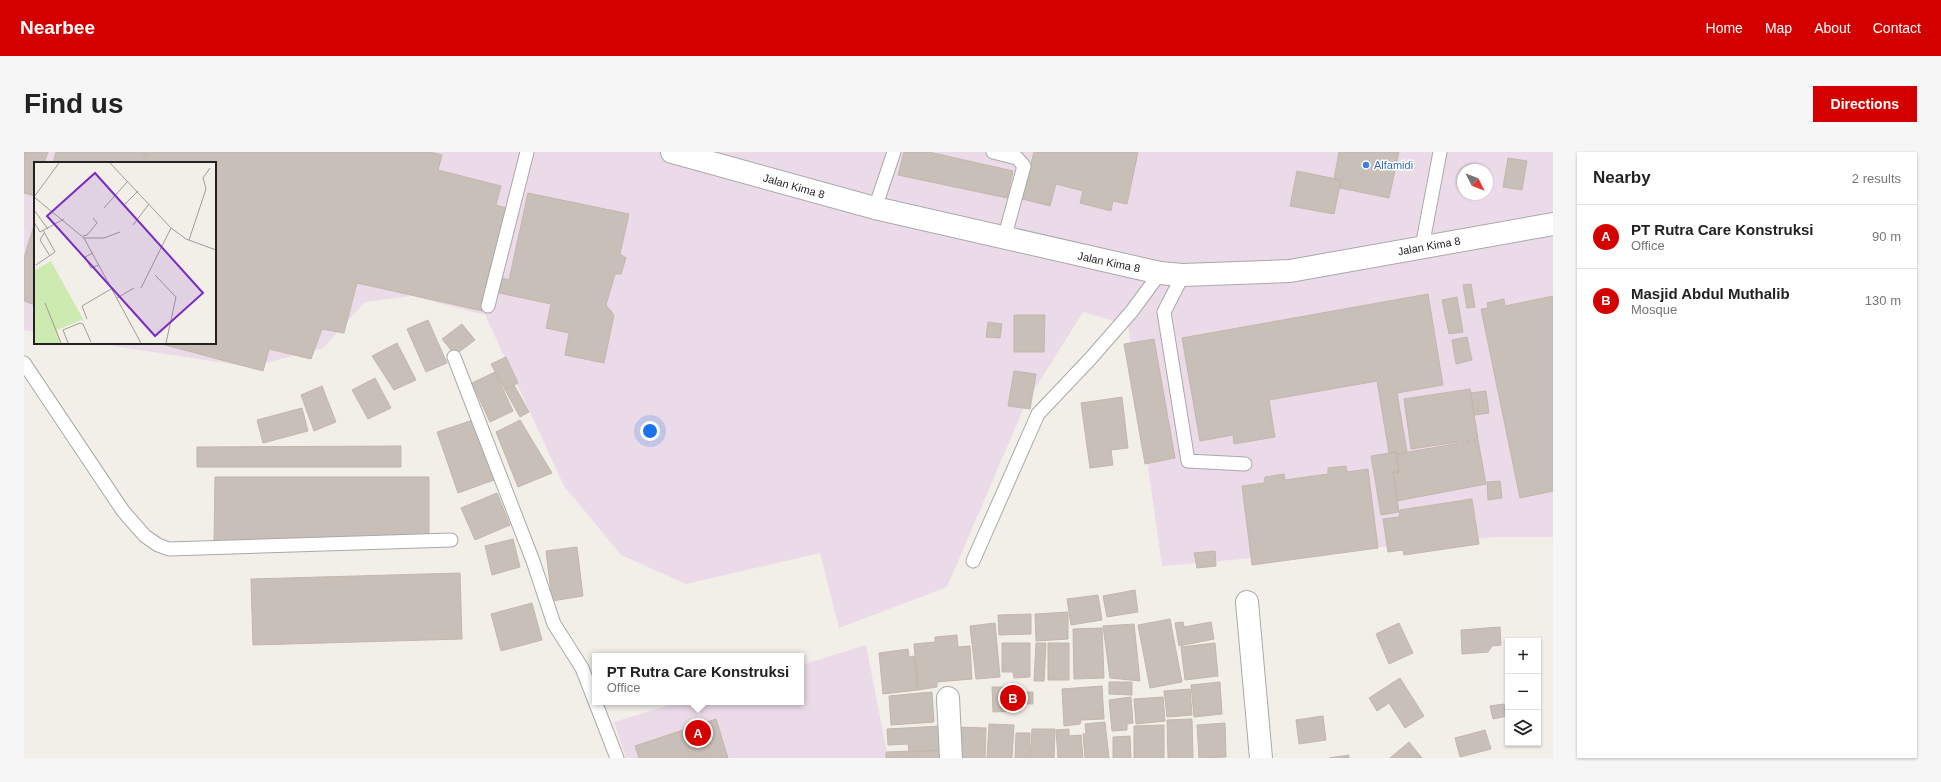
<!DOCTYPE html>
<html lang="en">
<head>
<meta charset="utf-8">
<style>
  body { margin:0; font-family:Helvetica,sans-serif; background:#f6f6f6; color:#222 }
  .controls { position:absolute; right:12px; bottom:12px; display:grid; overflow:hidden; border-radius:0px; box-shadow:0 1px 3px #0004 }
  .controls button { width:36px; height:36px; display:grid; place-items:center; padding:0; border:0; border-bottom:1px solid #e0e0e0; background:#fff; color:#222; font:20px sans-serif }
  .compass { position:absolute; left:1433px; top:12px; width:36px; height:36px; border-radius:50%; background:#fff; box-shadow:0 1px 3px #0004; rotate:132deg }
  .you { position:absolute; left:626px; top:279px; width:14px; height:14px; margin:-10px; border:3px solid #fff; border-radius:50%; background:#1a73e8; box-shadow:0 0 0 6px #1a73e833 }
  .badge { display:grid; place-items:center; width:26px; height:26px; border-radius:50%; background:#d40000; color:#fff; font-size:13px; font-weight:700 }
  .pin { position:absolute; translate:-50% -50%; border:2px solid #fff; box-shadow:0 1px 4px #0006 }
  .popup { position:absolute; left:568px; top:501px; width:212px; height:52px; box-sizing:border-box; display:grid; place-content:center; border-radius:0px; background:#fff; filter:drop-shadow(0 1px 3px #0005); font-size:13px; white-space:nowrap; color:#767676 }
  .popup b { font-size:15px; color:#222 }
  .popup::after { content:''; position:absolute; left:50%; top:100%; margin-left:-8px; border:8px solid transparent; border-top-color:#fff }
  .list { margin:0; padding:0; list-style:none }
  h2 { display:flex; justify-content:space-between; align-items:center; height:52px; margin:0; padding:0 16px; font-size:17px }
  h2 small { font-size:13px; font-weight:400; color:#767676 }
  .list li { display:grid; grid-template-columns:26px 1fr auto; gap:12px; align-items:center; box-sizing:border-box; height:64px; padding:0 16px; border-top:1px solid #e0e0e0 }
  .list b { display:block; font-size:15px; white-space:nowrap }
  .list p { margin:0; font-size:13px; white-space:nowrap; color:#767676 }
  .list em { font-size:13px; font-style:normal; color:#767676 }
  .icon { flex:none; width:22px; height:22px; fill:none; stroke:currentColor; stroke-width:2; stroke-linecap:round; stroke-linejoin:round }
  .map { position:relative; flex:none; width:1529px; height:606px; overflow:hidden; border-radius:0px }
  header { display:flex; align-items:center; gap:24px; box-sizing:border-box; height:56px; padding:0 20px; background:#d40000; color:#fff }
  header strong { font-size:19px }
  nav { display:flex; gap:22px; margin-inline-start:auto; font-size:14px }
  .intro { display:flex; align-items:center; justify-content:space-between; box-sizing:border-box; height:96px; padding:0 24px }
  h1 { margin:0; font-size:28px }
  .button { padding:10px 18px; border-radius:0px; background:#d40000; color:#fff; font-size:14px; font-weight:700 }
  main { display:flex; gap:24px; padding:0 24px }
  aside { flex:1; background:#fff; border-radius:0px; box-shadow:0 1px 3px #0004 }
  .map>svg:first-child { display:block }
  .industrial { fill:#ebdbe8; fill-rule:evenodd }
  .building { fill:#c7bfb8; stroke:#c4b6ab }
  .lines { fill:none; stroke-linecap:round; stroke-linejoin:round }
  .service-casing { stroke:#a9a9a9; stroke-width:15 }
  .minor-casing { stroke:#a9a9a9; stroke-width:24 }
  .service { stroke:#fff; stroke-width:13 }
  .minor { stroke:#fff; stroke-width:22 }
  .shop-dot { fill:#3f7fe0; stroke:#fff; stroke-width:1.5 }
  .labels { text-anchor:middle; stroke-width:3; stroke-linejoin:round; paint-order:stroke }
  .shop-label { font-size:11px; fill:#366cbe; stroke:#fff; text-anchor:start }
  .street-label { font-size:11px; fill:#222; stroke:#fff }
  .inset-road { fill:none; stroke:#9f9d99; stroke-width:1 }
  .view { fill:#7b2cbf; fill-opacity:0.15; stroke:#7b2cbf; stroke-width:2 }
  .inset-edge { fill:none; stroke:#222; stroke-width:2 }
</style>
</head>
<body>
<header>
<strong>Nearbee</strong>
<nav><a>Home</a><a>Map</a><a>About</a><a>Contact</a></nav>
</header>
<div class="intro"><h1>Find us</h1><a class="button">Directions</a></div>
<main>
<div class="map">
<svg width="1529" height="606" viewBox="0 0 1529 606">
  <rect width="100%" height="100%" fill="#f2efe9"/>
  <path class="industrial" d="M0,0H1529V385H1472L1138,414L1104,173L1059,160L1001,253L923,435L815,476L796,401L662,432L597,403L540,334L461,163L388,144L341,150L299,196L226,215L70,191H191V11H11V180L0,178ZM1439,18H1463V42H1439Z
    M842,493L864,606H602L590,570L655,550H777V513Z"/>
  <path class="building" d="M0,0H24L20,11H11V44L0,41Z
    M32,0H124L121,11H29Z
    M121,0H406L418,3L414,18L477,34L472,53L485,57L459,159L333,131L320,181L298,177L287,207L245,197L239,219L134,191H191V11H119Z
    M880,0H905L989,19L983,46L874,23Z
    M1010,0H1114L1103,52L1089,49L1087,59L1056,51L1059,39L1032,32L1026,54L998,47Z
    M1315,0H1375L1365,46L1316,36L1317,28L1310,27Z
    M1484,6L1503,9L1498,38L1479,35Z
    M1273,19L1317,28L1310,62L1266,54Z
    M504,41L605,62L596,102L602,106L597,122H591L582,153L590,163L580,211L541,203L545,181L522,176L527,152L475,141L478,126L485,128Z
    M11,70V153L0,149V106Z
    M1447,132L1451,155L1443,156L1439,133Z
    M1404,142L1419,233L1373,241L1383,300L1373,302L1372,300L1365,301L1353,229L1245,248L1251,285L1210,292L1209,283L1176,289L1158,186Z
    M1529,144V339L1496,346L1457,157L1464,156L1463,151L1480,147L1481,154Z
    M1433,145L1439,180L1425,182L1418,148Z
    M990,163H1021L1020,200H990Z
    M404,168L423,211L402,220L383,177Z
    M964,170L978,172L976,186L962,185Z
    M438,172L451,188L431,203L418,187Z
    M1443,185L1448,208L1432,212L1428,188Z
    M1130,187L1151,306L1121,312L1100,192Z
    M373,191L392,228L370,238L348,204Z
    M482,205L494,231L481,238L467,212Z
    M990,219L1012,222L1006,257L984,254Z
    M471,220L489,259L466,270L448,231Z
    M351,226L367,256L344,267L328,238Z
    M490,233L505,260L496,265L481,238Z
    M298,234L312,270L290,279L277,243Z
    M1446,237L1454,287L1387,297L1380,247Z
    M1462,239L1465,261L1450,263L1447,241Z
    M1098,245L1104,296L1087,298L1089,313L1066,316L1057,251Z
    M278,256L284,279L239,291L233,268Z
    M449,268L470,328L434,341L413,280Z
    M496,268L528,321L494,335L472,280Z
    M1454,288L1462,332L1373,349L1369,320H1375L1373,302Z
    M377,294V315H173V295Z
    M1372,300L1375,320H1369L1375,360L1357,363L1347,304Z
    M1322,314L1323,320L1344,317L1354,396L1228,413L1218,334L1240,331L1241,325L1260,322L1261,328L1304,322V316Z
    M191,325H405V389L190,393Z
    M1476,329L1478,346L1464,348L1463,330Z
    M473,341L486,373L451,388L437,356Z
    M1448,347L1455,392L1380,403L1379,398L1364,400L1359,367L1375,365L1376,358Z
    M489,387L496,415L468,423L461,394Z
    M553,395L559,444L528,449L522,399Z
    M1191,399L1192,414L1173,416L1170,401Z
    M436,421L438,487L229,493L227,427Z
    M1111,438L1114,460L1083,465L1079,444Z
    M1074,443L1078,468L1047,473L1043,447Z
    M508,451L518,488L477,499L467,462Z
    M1044,460V487L1012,489L1011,462Z
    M1007,462V482L975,483L974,463Z
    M1146,467L1158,530L1126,536L1114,473Z
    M1159,470L1160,475L1187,470L1190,487L1155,494L1151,471Z
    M971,471L976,525L952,527L946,474Z
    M1375,471L1389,501L1365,512L1352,482Z
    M1110,472L1116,529L1086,526L1079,474Z
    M1476,475L1477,493L1468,494L1464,500L1438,502L1437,478Z
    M1078,476L1080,526L1050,527L1049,477Z
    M933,483L934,495L946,494L948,527L913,530V535L894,538L890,492L911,490V485Z
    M978,491H1006V525L990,526L989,520H978Z
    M1012,491H1022L1020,529H1010Z
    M1024,491H1045V528H1024Z
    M1191,491L1194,524L1161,528L1157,495Z
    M884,497L885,505L890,504L894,538L859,542L855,501Z
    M1376,526L1400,564L1381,576L1365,551L1353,559L1345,546Z
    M1085,530H1108V543L1085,542Z
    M1196,530L1198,562L1170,565L1167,533Z
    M1078,534L1080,567L1057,568L1056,572L1040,574L1038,537Z
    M968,535H997V540H1009V552H996V559L969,560Z
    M1166,537L1168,563L1143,565L1140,539Z
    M908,540L910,570L867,573L865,544Z
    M1107,545L1109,571L1103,572V578L1088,579L1085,548Z
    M1139,545L1141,569L1112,572L1110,547Z
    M1480,552L1483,564L1469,567L1466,554Z
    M1299,564L1302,588L1275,592L1272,568Z
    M692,567L704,606H615L611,594Z
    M1168,567L1169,606H1144L1143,568Z
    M1081,570L1085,606H1061L1059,582H1062L1061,572Z
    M1201,571L1202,605L1175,606L1173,573Z
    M965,572L990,573L988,606H963Z
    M1140,573V606H1110V574Z
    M918,574L919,598L885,600L884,592L864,593L863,577Z
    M933,575L962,576L961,606H932Z
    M1008,577H1031L1030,606H1006Z
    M1045,577V584L1057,583L1059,606H1034L1032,578Z
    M1461,578L1467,597L1436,605L1431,586Z
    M992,581H1006L1005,606H991Z
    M1106,584L1107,606H1089V585Z
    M1385,590L1398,606H1366Z
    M919,598V606H862V600Z
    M1325,603V606H1305Z"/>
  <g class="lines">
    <g class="service-casing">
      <path id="service" d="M969,0L993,6L1000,14L980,87
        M851,56L870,0
        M1398,95L1416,0
        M1159,123L1140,160L1164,309L1221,312
        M464,154L503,0
        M430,205L509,409L530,472L558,516L593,606
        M0,211L99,359L121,384L134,393L145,397L427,388
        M949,409L1014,262L1067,206L1108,159L1136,121"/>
    </g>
    <g class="minor-casing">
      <path id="minor" d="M648,0L851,56L1136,121L1159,123L1266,119L1529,72
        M1223,450L1237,606
        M924,546L927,606"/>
    </g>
    <use href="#service" class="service"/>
    <use href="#minor" class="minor"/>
  </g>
  <circle class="shop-dot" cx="1342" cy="13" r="4"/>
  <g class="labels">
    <g class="shop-label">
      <text x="1350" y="17">Alfamidi</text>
    </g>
    <g class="street-label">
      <text transform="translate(770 34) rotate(16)" y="4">Jalan Kima 8</text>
      <text transform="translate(1405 94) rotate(-10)" y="4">Jalan Kima 8</text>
      <text transform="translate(1085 110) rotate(12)" y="4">Jalan Kima 8</text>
    </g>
  </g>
  <g transform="translate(10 10)">
    <rect width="182" height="182" fill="#f2efe9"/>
    <path d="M17,99L50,159L47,158L23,168L26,181H0V109Z" fill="#cdebb0"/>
    <path class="inset-road" d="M76,1L137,66L152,77L182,88M0,35L50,76L107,181M0,35L25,1M91,42L104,29M70,46L94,19M0,48L14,67M0,60L6,70L30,57M99,63L115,42M10,71L6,78L16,94M49,74L53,73L63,61L59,56M50,76H70L86,70M155,78L172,27L169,16L176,6M59,91L51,95L57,106L65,103M2,103L21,90L9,68M121,113L142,135L132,181M107,126L137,66M83,136L100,126M11,141L27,181M53,157L48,144L77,127M34,181L29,168L46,161L49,162L57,180"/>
    <path class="view" d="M61,11L169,131L121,174L13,54Z"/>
    <rect width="182" height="182" class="inset-edge"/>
  </g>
</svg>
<div class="controls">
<button>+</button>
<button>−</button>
<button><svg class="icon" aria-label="layers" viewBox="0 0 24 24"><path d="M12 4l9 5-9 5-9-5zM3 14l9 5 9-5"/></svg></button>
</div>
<svg class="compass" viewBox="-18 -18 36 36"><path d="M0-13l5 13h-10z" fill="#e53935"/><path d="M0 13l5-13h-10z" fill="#767676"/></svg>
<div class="you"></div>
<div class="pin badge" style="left:674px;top:581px">A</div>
<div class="popup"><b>PT Rutra Care Konstruksi</b>Office</div>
<div class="pin badge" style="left:989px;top:546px">B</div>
</div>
<aside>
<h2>Nearby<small>2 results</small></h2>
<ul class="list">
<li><span class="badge">A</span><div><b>PT Rutra Care Konstruksi</b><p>Office</p></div><em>90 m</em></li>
<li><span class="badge">B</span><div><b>Masjid Abdul Muthalib</b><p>Mosque</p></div><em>130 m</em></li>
</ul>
</aside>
</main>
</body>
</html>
